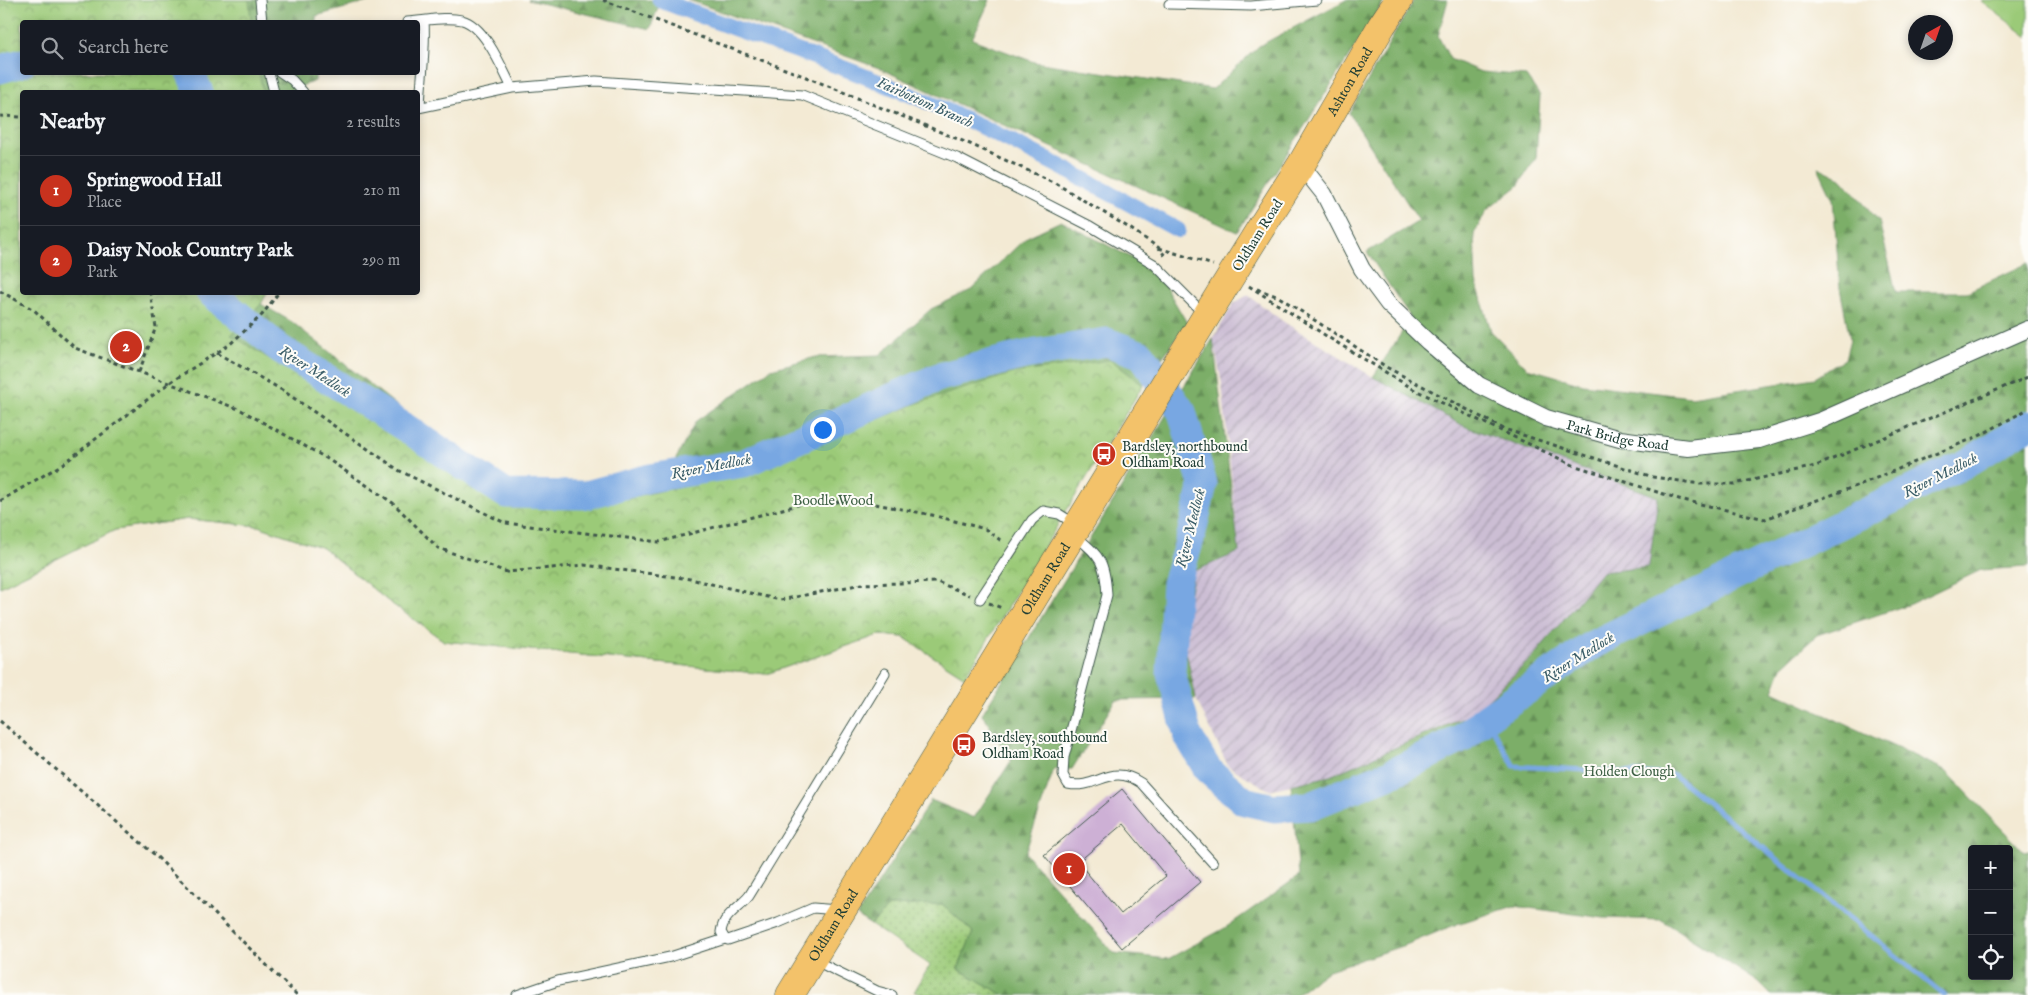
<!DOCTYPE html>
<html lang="en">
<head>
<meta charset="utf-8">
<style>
  body { margin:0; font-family:"IM FELL English",serif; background:#20242c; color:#f1f3f6 }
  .controls { position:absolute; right:15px; bottom:15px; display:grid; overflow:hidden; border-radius:5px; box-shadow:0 2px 8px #0003 }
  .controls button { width:45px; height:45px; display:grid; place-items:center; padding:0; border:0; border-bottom:1px solid #363941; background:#171b24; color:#f1f3f6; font:25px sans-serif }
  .compass { position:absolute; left:1908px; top:15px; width:45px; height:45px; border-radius:50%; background:#171b24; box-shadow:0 2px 8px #0003; rotate:40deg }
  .you { position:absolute; left:822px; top:429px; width:18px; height:18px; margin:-12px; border:4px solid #fff; border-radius:50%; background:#1a73e8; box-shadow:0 0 0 8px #1a73e833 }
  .badge { display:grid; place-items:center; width:32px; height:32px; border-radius:50%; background:#c8321e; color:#fff; font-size:16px; font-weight:700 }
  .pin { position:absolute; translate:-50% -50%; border:2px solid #fff; box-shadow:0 1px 5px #0006 }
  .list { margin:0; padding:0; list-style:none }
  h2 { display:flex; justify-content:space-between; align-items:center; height:65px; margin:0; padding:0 20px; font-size:21px }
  h2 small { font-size:16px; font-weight:400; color:#9ea1a6 }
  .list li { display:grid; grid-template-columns:32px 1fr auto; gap:15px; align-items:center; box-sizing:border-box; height:70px; padding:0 20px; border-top:1px solid #363941 }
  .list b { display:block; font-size:19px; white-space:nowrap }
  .list p { margin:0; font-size:16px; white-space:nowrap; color:#9ea1a6 }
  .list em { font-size:16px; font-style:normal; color:#9ea1a6 }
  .icon { flex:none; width:28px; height:28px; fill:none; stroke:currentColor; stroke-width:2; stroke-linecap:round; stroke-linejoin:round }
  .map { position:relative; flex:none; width:2028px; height:995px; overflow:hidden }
  .search { position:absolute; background:#171b24; box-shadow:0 2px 8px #0003; left:20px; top:20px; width:400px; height:55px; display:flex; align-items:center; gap:12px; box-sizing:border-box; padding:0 18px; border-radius:5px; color:#9ea1a6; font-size:19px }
  .panel { position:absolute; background:#171b24; box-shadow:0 2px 8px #0003; left:20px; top:90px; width:400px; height:205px; border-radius:5px }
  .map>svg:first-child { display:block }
  .industrial { fill:url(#industrial-furrows) }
  .grass { fill:url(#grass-dots); stroke:#5d8456 }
  .forest { fill:url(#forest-firs); stroke:#4e764e; fill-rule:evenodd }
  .park { fill:url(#park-crowns); stroke:#5d8456 }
  .garden { fill:#9bca78; stroke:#5d8456 }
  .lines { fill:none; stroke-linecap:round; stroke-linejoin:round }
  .stream { stroke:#78a7e2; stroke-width:5 }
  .canal { stroke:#78a7e2; stroke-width:16 }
  .river { stroke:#78a7e2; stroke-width:29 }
  .building { fill:#cdb0d5; fill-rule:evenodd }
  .lane-casing { stroke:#3f574c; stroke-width:11 }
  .street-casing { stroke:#3f574c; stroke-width:18 }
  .highway-casing { stroke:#3f574c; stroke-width:29 }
  .path { stroke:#3f574c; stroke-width:3; stroke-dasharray:4 4; stroke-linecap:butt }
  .lane { stroke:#fff; stroke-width:9 }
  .street { stroke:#fff; stroke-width:16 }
  .highway { stroke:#f3c26a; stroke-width:28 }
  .highway-bridge-casing { stroke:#3f574c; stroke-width:29; stroke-linecap:butt }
  .highway-bridge { stroke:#f3c26a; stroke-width:28 }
  .labels { text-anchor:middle; stroke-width:4; stroke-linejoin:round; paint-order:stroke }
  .street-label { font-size:14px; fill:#1f3d34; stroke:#fdfcf7 }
  .poi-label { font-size:14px; fill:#1f3d34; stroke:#fdfcf7; text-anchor:start }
  .park-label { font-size:14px; fill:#3e6045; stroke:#fdfcf7 }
  .water-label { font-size:15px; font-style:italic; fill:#3a5d68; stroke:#fdfcf7 }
</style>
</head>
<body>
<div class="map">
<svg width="2028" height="995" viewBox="0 0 2028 995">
  <defs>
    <pattern id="industrial-furrows" width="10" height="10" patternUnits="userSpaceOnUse" patternTransform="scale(1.25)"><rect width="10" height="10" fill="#ccbed4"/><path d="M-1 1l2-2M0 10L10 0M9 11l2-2" fill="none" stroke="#a59cad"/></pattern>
    <pattern id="grass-dots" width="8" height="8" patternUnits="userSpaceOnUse" patternTransform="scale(1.25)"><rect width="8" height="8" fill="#9bca78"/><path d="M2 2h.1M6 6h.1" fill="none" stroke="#7ea563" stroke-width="1.8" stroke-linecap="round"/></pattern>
    <pattern id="forest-firs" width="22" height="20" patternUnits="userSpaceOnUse" patternTransform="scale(1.25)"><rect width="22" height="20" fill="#7cae68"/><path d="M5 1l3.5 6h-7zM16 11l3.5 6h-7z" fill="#658f56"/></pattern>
    <pattern id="park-crowns" width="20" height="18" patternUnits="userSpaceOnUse" patternTransform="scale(1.25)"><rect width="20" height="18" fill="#9bca78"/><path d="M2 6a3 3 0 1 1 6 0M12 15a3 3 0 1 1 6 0" fill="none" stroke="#7ea563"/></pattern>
  </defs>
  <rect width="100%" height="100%" fill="#fdfcf7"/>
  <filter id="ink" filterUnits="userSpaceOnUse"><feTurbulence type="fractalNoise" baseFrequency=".02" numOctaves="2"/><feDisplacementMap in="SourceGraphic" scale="10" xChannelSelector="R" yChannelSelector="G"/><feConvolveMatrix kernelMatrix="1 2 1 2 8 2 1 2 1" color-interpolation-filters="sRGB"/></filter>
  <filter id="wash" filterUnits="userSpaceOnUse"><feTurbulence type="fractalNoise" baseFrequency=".0096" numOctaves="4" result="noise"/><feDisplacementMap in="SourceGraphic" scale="20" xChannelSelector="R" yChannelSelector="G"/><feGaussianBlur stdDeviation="1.12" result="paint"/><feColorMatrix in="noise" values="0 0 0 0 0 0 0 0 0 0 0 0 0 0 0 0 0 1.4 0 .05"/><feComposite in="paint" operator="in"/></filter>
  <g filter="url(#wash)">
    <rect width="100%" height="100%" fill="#f3ead4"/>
    <path class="industrial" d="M1248,295L1284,322L1373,377L1464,426L1658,497L1649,567L1602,572L1534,656L1473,714L1330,776L1269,790L1228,766L1196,699L1182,632L1194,570L1239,552L1222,384L1213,339L1234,303Z"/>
    <path class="grass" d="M942,903L973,932L958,969L1004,995H925L914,992L930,965L871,925L889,906Z"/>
    <path class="forest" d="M0,0H375L316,16V22H22V72L315,73V81L285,92H22V292L267,293L261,304L292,322L431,433L421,452L511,508L592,506L659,491L696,421L771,369L816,357L880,355L931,309L971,290L1027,237L1061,221L1132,258L1163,282L1187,323L1143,385L1072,501L1048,494L965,677L903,637L879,635L766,674L444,641L388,601L323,548L258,526L188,519L115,530L0,587Z
      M528,0H661L650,29Z
      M689,0H990L972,39L1034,62L1213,89L1259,46L1346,0H1385L1237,232L879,68Z
      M1414,0H1448L1438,36L1450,59L1481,72L1526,76L1540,96L1536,158L1518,186L1487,210L1474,234L1476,281L1491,331L1527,368L1583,384L1691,397L1815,378L1845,359L1850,339L1840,288L1833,199L1818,167L1841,178L1879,221L1896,292H1967L2028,263V567L1981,570L1910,604L1817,635L1782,667L1773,691L1945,770L2024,852L2028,851V995H1771L1758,982L1662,920L1604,918L1514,906L1457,924L1408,944L1329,970L1295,995H1004L958,969L973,932L942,904L889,906L871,925L857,916L931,800L974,818L1011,761L982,714L1213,339L1239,552L1194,571L1182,632L1196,699L1116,700L1072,769H1054L1025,853L1114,953L1168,959L1225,928L1299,876L1291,785L1330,776L1473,714L1534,656L1602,572L1649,567L1658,497L1464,426L1373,377L1411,318L1367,252L1419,221L1349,113ZM1972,849H2009V976H1972Z"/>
    <path class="park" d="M0,0H249L251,22H22V72L259,73L263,92H22V292L267,293L261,304L231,335L511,508L592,506L660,491L738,477L915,404L1014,373L1111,360L1143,385L965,677L903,637L879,635L766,674L444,641L388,601L323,548L258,526L188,519L115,530L0,587Z"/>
    <path class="garden" d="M1982,0H2028V37L1981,1Z"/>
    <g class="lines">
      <path class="stream" d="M1486,718L1514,766L1674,775L1944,995"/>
      <path class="canal" d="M660,0C761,40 865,72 963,118C1037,152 1107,192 1178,230"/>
      <path class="river" d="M0,69L22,63
        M190,72L199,92
        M210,292L280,349L406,428L506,494L586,495L650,478L744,463L939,377L1024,355L1107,342L1142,355L1182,412L1203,484L1191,536L1176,584L1171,673L1188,736L1208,770L1244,801L1274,808L1310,806L1390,774L1461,739L1486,718L1594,644L1967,463L2028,425"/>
    </g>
    <g id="blocks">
      <path class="building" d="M1122,789L1200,882L1122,948L1044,855ZM1123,824L1166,876L1121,914L1078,862Z"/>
    </g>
  </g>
  <g filter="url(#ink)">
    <use href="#blocks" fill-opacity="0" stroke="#3f574c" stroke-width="1"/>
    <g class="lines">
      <g class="lane-casing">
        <path id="lane" d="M260,0L262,22
          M1169,4L1251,6L1317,0
          M407,22C424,21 445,16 462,20C485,26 502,68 512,88
          M269,72L274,92
          M280,72L292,80L303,92
          M420,107C421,78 426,50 424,21
          M418,108L512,88L596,81L802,95L957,158L1090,226L1154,264L1204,314
          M1075,535C1100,557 1105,560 1107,595L1064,757L1063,775L1068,784C1098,790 1110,762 1141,783L1213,863
          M980,599L1032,520L1043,511L1059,514L1075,524
          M838,910L813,908L778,923L728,940L725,939L721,932C723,915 739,908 749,896L885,673
          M814,960L877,991L892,995
          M517,995L558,981L670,957L725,939"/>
      </g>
      <g class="street-casing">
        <g id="street">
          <path id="s1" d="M1301,165L1324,194L1362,269L1388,304L1428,342L1479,385L1546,418L1620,439L1688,448L1759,440L1822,420L2028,329"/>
        </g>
      </g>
      <g class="highway-casing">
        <g id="highway">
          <path id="s2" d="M1262,226L1301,165L1382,25L1399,0"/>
          <path id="s3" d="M790,995L1221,292"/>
        </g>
      </g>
      <path class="path" d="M603,0L806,77L970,144L1055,183L1131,229L1159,248L1166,257
        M0,116L22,117
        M1159,248L1213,265
        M1249,286L1331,339L1415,390L1573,465L1679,499L1765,519L1859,485L1979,436L2028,409
        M1257,289L1279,297L1388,368L1504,429L1653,477L1700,484H1734L1816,466L2028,377
        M0,291L34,310L75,348L241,410L326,458L393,503L438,548L507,572L584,565L690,579L780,600L862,584L937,582L970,595
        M217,353L282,390L400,471L505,523L659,542L805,503L860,501L932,515L985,529L1003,542
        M139,372L156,327L150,292
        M0,501L63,464L169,383L229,345L262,315L279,292
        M989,603L1002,608
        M0,721L155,855L297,995"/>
      <use href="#lane" class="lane"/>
      <use href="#street" class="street"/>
      <use href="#highway" class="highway"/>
      <g class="highway-bridge-casing">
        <path id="highway-bridge" d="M1221,292L1262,226"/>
      </g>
      <use href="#highway-bridge" class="highway-bridge"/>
    </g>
  </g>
  <defs>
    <g id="bus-disc" transform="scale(1.25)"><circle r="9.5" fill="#c8321e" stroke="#fdfcf7"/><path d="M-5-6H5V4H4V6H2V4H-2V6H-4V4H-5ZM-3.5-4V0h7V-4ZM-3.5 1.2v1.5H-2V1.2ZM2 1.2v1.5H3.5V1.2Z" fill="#fff"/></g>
  </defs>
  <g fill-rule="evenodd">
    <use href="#bus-disc" x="1104" y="454"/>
    <use href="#bus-disc" x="964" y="745"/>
  </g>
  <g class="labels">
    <g class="street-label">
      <text dy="5" stroke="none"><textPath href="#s2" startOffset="169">Ashton Road</textPath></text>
      <text transform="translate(1257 235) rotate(-58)" y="5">Oldham Road</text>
      <text dy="5" stroke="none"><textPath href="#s1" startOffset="435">Park Bridge Road</textPath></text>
      <text dy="5" stroke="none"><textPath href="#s3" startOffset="488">Oldham Road</textPath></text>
      <text dy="5" stroke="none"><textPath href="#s3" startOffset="82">Oldham Road</textPath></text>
    </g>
    <g class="poi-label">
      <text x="1122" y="451">Bardsley, northbound<tspan x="1122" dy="16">Oldham Road</tspan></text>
      <text x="982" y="742">Bardsley, southbound<tspan x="982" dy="16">Oldham Road</tspan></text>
    </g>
    <g class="park-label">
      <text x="833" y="505">Boodle Wood</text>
      <text x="1629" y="776">Holden Clough</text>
    </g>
    <g class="water-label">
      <text transform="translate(925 102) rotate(24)" y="5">Fairbottom Branch</text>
      <text transform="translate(315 371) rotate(33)" y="5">River Medlock</text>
      <text transform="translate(711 466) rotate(-11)" y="5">River Medlock</text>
      <text transform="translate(1940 475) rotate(-27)" y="5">River Medlock</text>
      <text transform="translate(1190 528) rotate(-76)" y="5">River Medlock</text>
      <text transform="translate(1578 657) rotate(-32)" y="5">River Medlock</text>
    </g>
  </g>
</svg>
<div class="controls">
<button>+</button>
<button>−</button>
<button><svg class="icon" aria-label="locate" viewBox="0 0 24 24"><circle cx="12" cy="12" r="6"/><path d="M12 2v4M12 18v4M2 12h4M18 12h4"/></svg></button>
</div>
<svg class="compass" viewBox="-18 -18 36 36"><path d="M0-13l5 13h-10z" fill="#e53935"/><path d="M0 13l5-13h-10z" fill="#9ea1a6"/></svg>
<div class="you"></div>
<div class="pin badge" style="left:1069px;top:869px">1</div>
<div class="pin badge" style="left:126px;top:347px">2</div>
<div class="search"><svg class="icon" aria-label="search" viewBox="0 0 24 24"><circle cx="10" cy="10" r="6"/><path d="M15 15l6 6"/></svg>Search here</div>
<section class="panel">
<h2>Nearby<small>2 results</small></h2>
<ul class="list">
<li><span class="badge">1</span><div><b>Springwood Hall</b><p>Place</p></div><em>210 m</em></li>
<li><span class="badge">2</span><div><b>Daisy Nook Country Park</b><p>Park</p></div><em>290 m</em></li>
</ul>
</section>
</div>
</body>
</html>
